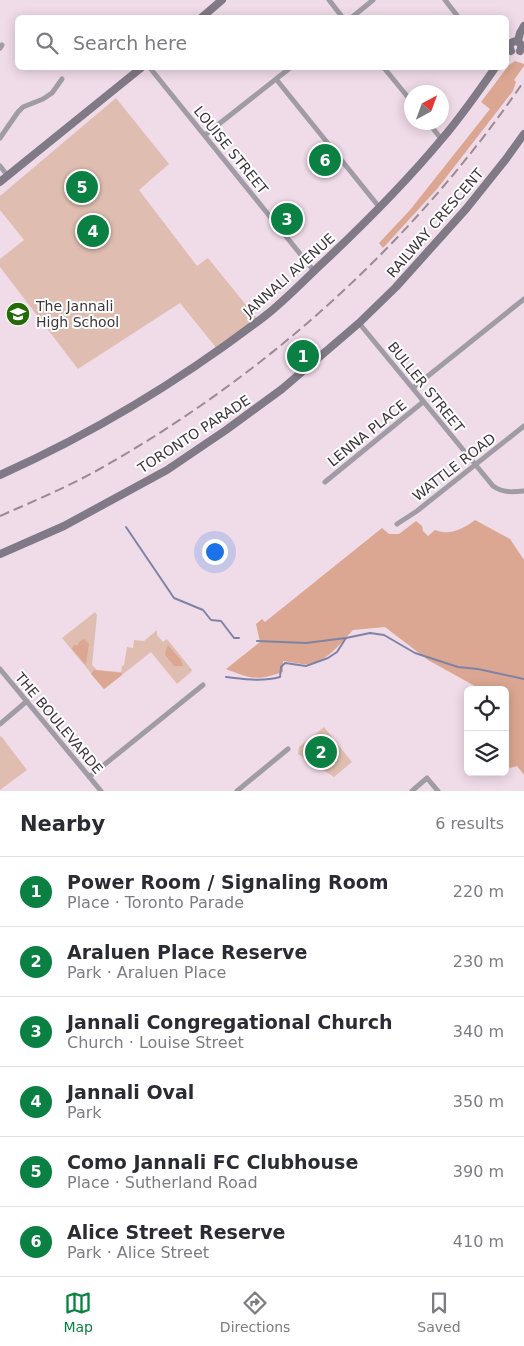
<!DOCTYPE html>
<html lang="en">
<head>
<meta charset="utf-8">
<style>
  body { margin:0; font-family:"DejaVu Sans",sans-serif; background:#f2f2f3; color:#2b2b33 }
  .controls { position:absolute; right:15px; bottom:15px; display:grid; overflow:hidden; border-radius:8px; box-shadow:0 2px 12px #0003 }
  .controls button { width:45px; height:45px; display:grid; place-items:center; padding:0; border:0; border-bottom:1px solid #e1e1e2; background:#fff; color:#2b2b33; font:25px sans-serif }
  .compass { position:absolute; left:404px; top:85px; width:45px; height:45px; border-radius:50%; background:#fff; box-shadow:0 2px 12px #0003; rotate:41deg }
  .you { position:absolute; left:214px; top:551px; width:18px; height:18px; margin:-12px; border:4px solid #fff; border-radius:50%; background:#1a73e8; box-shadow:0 0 0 8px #1a73e833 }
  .badge { display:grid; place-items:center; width:32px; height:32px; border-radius:50%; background:#0b8043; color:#fff; font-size:16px; font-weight:700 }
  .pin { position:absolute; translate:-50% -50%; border:2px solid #fff; box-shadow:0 1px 5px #0006 }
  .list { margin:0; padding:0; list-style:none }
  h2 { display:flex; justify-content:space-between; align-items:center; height:65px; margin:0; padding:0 20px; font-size:21px }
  h2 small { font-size:16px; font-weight:400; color:#7c7c81 }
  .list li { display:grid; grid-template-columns:32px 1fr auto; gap:15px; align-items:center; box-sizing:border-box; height:70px; padding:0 20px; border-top:1px solid #e1e1e2 }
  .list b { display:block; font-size:19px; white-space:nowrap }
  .list p { margin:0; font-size:16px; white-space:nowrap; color:#7c7c81 }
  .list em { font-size:16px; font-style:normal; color:#7c7c81 }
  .icon { flex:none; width:28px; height:28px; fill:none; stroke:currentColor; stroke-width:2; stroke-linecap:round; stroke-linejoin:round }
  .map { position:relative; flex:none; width:524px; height:791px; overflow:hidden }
  .search { position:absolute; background:#fff; box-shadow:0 2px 12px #0003; left:15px; right:15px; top:15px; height:55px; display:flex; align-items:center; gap:12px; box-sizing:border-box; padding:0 18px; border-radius:8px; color:#7c7c81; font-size:19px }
  .sheet { height:485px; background:#fff }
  nav { display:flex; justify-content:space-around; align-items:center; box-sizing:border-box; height:70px; border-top:1px solid #e1e1e2; background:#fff; font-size:14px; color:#7c7c81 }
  nav a { display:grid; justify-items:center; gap:2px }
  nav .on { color:#0b8043 }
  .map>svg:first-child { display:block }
  .green { fill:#dfbeb1 }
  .forest { fill:#dba792 }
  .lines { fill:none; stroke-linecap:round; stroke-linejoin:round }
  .stream { stroke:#7e83a6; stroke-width:2 }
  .street { stroke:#a09ca5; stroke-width:5 }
  .secondary { stroke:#807a86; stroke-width:8 }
  .rail { stroke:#998a94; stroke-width:2; stroke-dasharray:10 5; stroke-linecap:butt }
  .labels { text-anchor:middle; stroke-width:4; stroke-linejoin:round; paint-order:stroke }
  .street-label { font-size:14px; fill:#3d353a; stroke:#fff }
  .poi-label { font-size:14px; fill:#3d353a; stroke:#fff; text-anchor:start }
</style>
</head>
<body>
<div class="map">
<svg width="524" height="791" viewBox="0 0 524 791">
  <rect width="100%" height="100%" fill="#f0dbe9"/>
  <path class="green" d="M116,98L169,164L139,190L197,266L208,258L259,321L218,350L180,303L78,369L0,267V259L24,240L0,210V196Z
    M322,143L341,167L327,177L309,154Z
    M95,612L97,615L92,665L97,670L121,672L122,666L124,665L127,647L133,648L134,640L144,641L157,630V635L163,642L167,639L192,670L191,672L177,684L151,652L104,689L62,638Z
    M324,727L352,762L334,777L298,754L299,747Z
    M1,736L27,770L0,790V737Z"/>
  <path class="forest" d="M515,61L524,64V66L514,80L516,82L513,91L437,189L383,248L379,243L410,210L490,109L481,102L509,65Z
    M475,520L510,539L524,560V775L517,766L510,768L505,763V690H482L428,660L385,627L353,630C339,645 324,666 302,664C296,663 289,662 283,661V672C257,681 251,679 226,669L260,642L256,624L262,619L265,622L382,528L389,534H399L416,521L422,526L423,531L428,536L435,530C450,536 463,529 475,520Z
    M84,639L89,644L86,665L72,649L74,645H78L79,642Z
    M168,645L181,660L183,666H174L165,655L166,650Z
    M94,670L122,673V675L104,689L91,674Z"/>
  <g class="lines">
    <path class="stream" d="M126,527L174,598L203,610L211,620L221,621L234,638H239
      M257,641L306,643L346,638L370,633L384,635L415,653L458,667L478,669L524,679
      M226,677C244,679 262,682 280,677L281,667L285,663L306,666L328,658L337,652L346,638"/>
    <path class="street" d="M329,0L343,18
      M445,0L459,18
      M351,18L373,0
      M0,48L2,45
      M150,68L314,271
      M384,68L412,102
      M276,79L380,208
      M428,122L442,140
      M205,135L290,68
      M0,138L18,112L23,107L43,99L52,93L62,79
      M0,166L8,176
      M359,323L493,486C503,493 513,492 524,491
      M413,388L524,299
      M325,482L423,402
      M397,524L417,511L524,426
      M0,669L101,791
      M0,724L27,701
      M89,777L203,685
      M237,791L288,749
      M412,791L427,778L438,791"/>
    <path class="secondary" d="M201,18L222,0
      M518,41L520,33L524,26
      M518,41L522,46L520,51
      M511,51C508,45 511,41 518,41
      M0,182L141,68
      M0,475C94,433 183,379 265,316C287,299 308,276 329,257C368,220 406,182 441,140C461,117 478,92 495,68
      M0,554L64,526L167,470L226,430L282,389L359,323L396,287L466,209L506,159L524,134"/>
    <path class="rail" d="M0,516C32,502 65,488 96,471C266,376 414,242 524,81"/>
  </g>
  <defs>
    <g id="school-disc" transform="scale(1.25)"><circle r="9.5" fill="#226b07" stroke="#fff"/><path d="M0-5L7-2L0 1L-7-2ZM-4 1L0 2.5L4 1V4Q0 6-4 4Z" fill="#fff"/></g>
  </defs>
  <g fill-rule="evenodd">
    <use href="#school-disc" x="18" y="314"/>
  </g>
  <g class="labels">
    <g class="street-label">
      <text transform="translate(231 150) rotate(51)" y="5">LOUISE STREET</text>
      <text transform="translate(435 223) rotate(-49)" y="5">RAILWAY CRESCENT</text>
      <text transform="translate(289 275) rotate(-42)" y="5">JANNALI AVENUE</text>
      <text transform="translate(426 387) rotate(51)" y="5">BULLER STREET</text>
      <text transform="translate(367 433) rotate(-39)" y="5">LENNA PLACE</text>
      <text transform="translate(194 434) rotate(-33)" y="5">TORONTO PARADE</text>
      <text transform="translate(454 467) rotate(-38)" y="5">WATTLE ROAD</text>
      <text transform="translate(59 723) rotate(50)" y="5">THE BOULEVARDE</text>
    </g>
    <g class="poi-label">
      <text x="36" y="311">The Jannali<tspan x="36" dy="16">High School</tspan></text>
    </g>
  </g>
</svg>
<div class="controls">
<button><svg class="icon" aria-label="locate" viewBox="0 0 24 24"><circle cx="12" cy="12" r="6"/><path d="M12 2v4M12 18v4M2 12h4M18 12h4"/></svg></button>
<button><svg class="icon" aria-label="layers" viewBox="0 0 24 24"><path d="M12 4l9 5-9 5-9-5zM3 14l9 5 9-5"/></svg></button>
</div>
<svg class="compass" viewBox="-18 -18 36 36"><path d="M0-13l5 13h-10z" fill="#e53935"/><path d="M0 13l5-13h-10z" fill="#7c7c81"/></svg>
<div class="you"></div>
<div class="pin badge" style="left:303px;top:356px">1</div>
<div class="pin badge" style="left:321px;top:752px">2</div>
<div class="pin badge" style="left:287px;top:219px">3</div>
<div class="pin badge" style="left:93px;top:231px">4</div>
<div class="pin badge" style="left:82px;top:187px">5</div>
<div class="pin badge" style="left:325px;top:160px">6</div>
<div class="search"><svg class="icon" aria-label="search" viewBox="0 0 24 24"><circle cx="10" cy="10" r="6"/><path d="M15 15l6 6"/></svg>Search here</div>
</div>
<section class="sheet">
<h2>Nearby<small>6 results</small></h2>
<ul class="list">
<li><span class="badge">1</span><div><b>Power Room / Signaling Room</b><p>Place · Toronto Parade</p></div><em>220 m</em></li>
<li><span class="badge">2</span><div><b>Araluen Place Reserve</b><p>Park · Araluen Place</p></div><em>230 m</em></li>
<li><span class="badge">3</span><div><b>Jannali Congregational Church</b><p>Church · Louise Street</p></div><em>340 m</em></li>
<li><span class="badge">4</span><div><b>Jannali Oval</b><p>Park</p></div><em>350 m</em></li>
<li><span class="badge">5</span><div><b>Como Jannali FC Clubhouse</b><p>Place · Sutherland Road</p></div><em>390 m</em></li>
<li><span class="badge">6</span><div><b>Alice Street Reserve</b><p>Park · Alice Street</p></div><em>410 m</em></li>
</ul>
</section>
<nav>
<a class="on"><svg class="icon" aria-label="map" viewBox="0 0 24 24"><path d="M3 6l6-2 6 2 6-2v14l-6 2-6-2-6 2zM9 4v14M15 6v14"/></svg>Map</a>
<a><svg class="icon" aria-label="directions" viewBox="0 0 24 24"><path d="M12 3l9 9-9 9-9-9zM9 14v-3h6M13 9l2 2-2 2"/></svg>Directions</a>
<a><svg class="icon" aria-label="saved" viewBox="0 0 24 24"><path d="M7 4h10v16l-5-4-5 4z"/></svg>Saved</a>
</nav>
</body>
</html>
